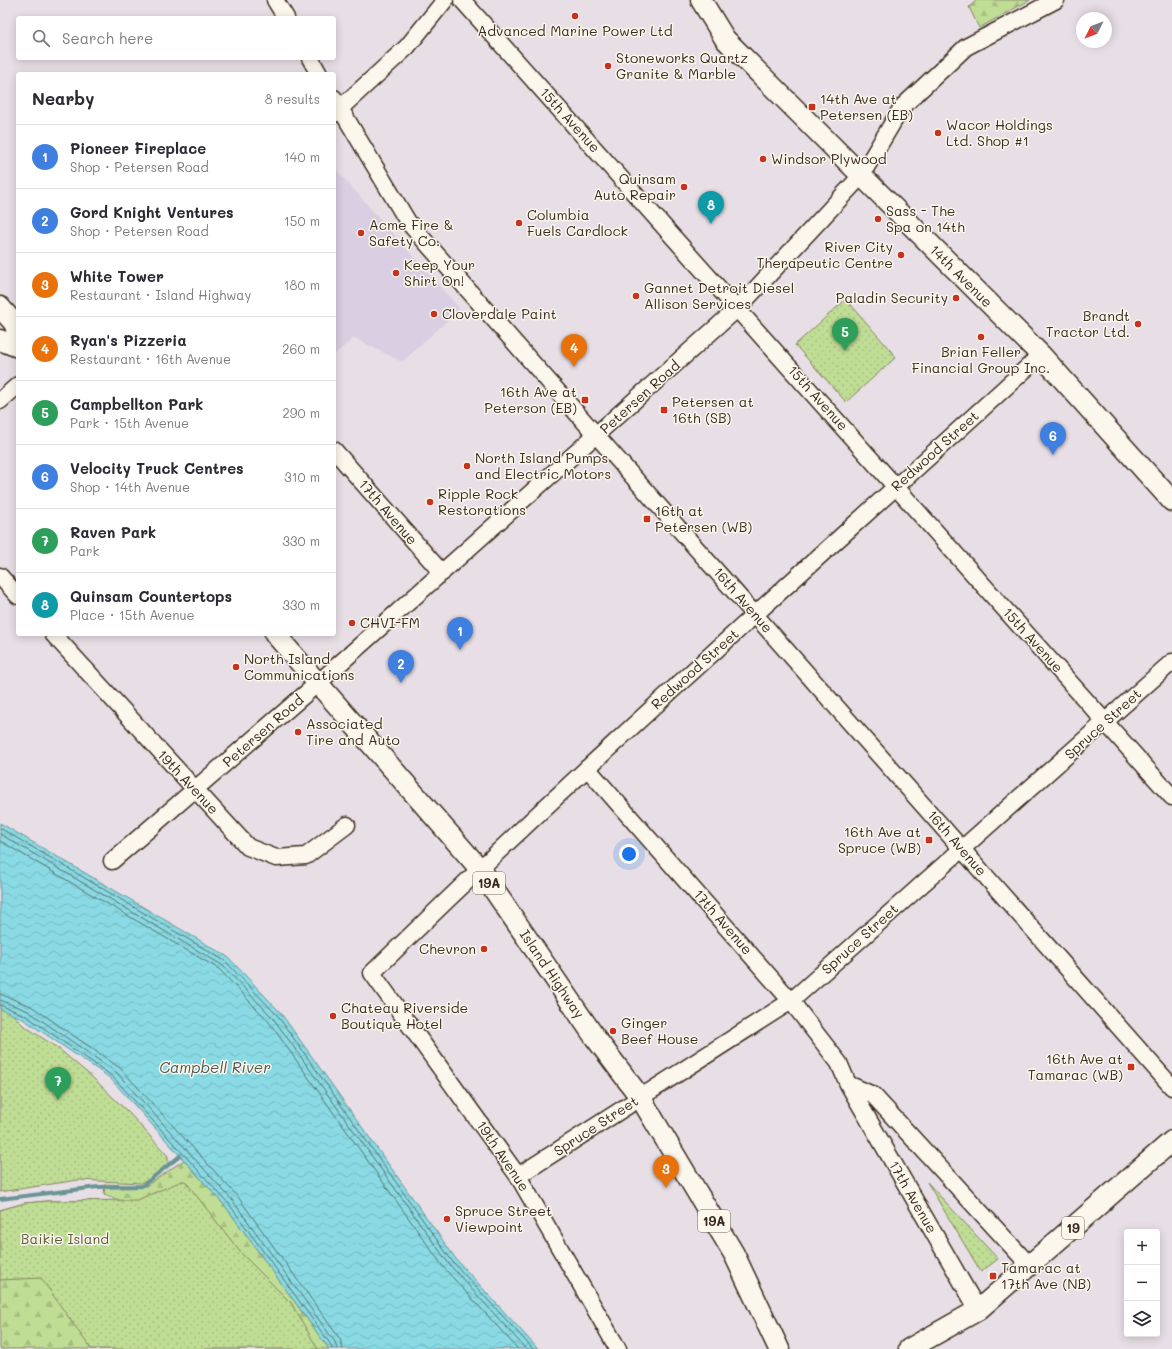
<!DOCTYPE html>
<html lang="en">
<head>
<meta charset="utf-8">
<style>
  body { margin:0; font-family:Mali,sans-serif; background:#f2f2f3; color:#2b2b33 }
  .controls { position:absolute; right:12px; bottom:12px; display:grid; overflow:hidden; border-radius:4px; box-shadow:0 2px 10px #0003 }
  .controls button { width:36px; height:36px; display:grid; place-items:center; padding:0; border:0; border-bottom:1px solid #e1e1e2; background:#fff; color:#2b2b33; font:20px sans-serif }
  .compass { position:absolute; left:1076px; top:12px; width:36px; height:36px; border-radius:50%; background:#fff; box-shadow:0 2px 10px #0003; rotate:228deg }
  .you { position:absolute; left:629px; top:854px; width:14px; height:14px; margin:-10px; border:3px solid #fff; border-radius:50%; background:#1a73e8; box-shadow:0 0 0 6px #1a73e833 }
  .badge { display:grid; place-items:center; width:26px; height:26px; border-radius:50%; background:#c8321e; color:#fff; font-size:13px; font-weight:700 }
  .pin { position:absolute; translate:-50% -33px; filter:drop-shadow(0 1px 2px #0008) }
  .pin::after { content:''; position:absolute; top:21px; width:14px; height:12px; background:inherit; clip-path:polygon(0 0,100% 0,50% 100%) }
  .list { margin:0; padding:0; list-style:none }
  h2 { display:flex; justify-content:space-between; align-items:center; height:52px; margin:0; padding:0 16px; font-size:17px }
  h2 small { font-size:13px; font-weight:400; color:#7c7c81 }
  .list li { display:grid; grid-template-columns:26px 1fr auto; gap:12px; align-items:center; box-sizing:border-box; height:64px; padding:0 16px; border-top:1px solid #e1e1e2 }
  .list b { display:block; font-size:15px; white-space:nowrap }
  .list p { margin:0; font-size:13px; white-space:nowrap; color:#7c7c81 }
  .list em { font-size:13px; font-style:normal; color:#7c7c81 }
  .icon { flex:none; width:22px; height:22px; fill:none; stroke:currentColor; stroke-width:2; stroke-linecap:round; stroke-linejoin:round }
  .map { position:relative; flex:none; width:1172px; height:1349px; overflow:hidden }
  .search { position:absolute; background:#fff; box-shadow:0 2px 10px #0003; left:16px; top:16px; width:320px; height:44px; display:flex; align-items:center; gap:10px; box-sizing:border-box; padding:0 14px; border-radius:4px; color:#7c7c81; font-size:15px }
  .panel { position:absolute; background:#fff; box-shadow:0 2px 10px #0003; left:16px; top:72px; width:320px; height:564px; border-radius:4px }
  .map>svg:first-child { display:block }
  .built { fill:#dacee2 }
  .forest { fill:url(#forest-firs); stroke:#7e845a }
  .park { fill:url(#park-dots); stroke:#7e845a }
  .water { fill:url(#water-waves); stroke:#6a9495 }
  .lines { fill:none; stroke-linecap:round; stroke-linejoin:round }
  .shore { stroke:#5a706d; stroke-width:1 }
  .stream { stroke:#6a9495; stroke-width:4 }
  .minor-casing { stroke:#3b2a1e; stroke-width:19 }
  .major-casing { stroke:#3b2a1e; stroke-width:23 }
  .minor { stroke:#fbf7ec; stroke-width:16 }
  .major { stroke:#fbf7ec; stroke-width:20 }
  .poi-dot { fill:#c8321e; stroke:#fbf7ec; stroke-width:1.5 }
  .labels { text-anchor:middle; stroke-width:3; stroke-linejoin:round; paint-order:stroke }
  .shield { fill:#fbf7ec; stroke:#75685c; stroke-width:1 }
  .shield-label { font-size:13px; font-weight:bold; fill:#3b2a1e }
  .poi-label { font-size:14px; fill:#3b2a1e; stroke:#fbf7ec; text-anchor:start }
  .street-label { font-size:14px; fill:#3b2a1e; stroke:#fbf7ec }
  .park-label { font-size:14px; fill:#5c573c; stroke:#fbf7ec }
  .water-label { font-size:15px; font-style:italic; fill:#4e5650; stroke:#fbf7ec }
</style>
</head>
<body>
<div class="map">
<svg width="1172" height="1349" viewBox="0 0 1172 1349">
  <defs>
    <pattern id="forest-firs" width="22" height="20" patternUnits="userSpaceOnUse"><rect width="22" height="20" fill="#c0dd95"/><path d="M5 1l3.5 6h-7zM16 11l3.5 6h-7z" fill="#a6be80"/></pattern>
    <pattern id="park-dots" width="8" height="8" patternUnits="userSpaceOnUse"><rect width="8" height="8" fill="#c0dd95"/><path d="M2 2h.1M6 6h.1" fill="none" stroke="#a6be80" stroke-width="1.8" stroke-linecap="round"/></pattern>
    <pattern id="water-waves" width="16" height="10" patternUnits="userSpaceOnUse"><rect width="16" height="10" fill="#89dae4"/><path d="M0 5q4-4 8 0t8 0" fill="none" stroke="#77bbc3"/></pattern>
  </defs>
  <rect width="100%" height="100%" fill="#e8dfe6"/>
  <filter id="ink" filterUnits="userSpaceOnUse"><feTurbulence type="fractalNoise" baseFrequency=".025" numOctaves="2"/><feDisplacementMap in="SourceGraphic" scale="8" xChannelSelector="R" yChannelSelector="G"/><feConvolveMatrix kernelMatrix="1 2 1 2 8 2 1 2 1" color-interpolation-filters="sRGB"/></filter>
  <g filter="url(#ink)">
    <path class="built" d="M334,167L460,309L402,362L354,338L334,355Z"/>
    <path class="forest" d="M977,0H1030L979,28L969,7Z
      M184,1160L226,1207L329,1349H0V1210L25,1203L47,1201H121L104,1194L105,1184L146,1186Z"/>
    <path class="park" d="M846,299L896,357L846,402L795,345Z
      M0,1002L23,1025L59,1049L92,1077L129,1113L168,1156V1163L149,1180L141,1183L78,1180L0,1192Z
      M182,1181H185L241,1253L291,1303L318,1349H91L41,1278L0,1280V1210L25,1203L47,1201L137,1200Z
      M927,1182L998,1259L981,1272Z"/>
    <path class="water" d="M0,823L228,957L280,1012L456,1259L538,1349H329L226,1207L110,1078L23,1019L0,1009Z"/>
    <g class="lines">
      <path class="shore" d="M0,828L225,961L277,1015L452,1261L533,1349
        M0,834L222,965L273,1018L449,1264L526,1349
        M0,841L219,969L269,1022L444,1268L518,1349
        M0,994L31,1006L120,1068L238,1197L340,1339L343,1349
        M0,1000L28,1011L116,1072L233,1201L335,1342L337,1349
        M0,1005L25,1015L112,1076L229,1204L331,1345L332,1349"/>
      <path class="stream" d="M0,1199L98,1187L142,1186L180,1156"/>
      <g class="minor-casing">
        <path id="minor" d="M275,0L286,18
          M462,0L1172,797
          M310,58L319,74
          M334,98L408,222L1172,1087
          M334,114L407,47L445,0
          M0,401L18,385
          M334,450L442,573
          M0,576L18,596
          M53,634L248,847L276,858L306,856L347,825
          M587,768L791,1001L839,1063L848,1084L978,1310
          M112,861L318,683L738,308L861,176L902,107L966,47L1056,0
          M848,1084L873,1095L1030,1266
          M518,1176L791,1001L1172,662
          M618,1349L518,1176L372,973C589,760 817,560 1041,355"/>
      </g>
      <g class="major-casing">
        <path id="major" d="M701,0L725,39L1041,355L1172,501
          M0,307L14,323L18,334
          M0,340L18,347
          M275,634L479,868L594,1036L640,1097L734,1254L779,1349
          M909,1349L978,1310L1172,1141"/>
      </g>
      <use href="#minor" class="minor"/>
      <use href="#major" class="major"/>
    </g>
  </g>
  <g class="poi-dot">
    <circle cx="575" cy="16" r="4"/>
    <circle cx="608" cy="66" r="4"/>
    <rect x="808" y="103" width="8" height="8" rx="2"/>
    <circle cx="938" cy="133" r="4"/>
    <circle cx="763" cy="159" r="4"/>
    <circle cx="684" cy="187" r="4"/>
    <circle cx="878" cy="219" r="4"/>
    <circle cx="519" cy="223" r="4"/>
    <circle cx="361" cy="233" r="4"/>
    <circle cx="901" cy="255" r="4"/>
    <circle cx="396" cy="273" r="4"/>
    <circle cx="636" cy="296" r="4"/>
    <circle cx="956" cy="298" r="4"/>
    <circle cx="434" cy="314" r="4"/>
    <circle cx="1138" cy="324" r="4"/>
    <circle cx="981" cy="337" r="4"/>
    <rect x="581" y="396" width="8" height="8" rx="2"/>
    <rect x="660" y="406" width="8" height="8" rx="2"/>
    <circle cx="467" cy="466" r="4"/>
    <circle cx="430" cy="502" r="4"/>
    <rect x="643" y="515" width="8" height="8" rx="2"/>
    <circle cx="352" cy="623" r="4"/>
    <circle cx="236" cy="667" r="4"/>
    <circle cx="298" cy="732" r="4"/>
    <rect x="925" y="836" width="8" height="8" rx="2"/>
    <circle cx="484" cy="949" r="4"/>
    <circle cx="333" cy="1016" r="4"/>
    <circle cx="613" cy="1031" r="4"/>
    <rect x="1127" y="1063" width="8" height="8" rx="2"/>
    <circle cx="447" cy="1219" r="4"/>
    <rect x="989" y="1272" width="8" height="8" rx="2"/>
  </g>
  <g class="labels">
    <g class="shield">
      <rect x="473" y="872" width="32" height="22" rx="3"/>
      <rect x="698" y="1210" width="32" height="22" rx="3"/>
      <rect x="1062" y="1217" width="22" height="22" rx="3"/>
    </g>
    <g class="shield-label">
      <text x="489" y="888">19A</text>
      <text x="714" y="1226">19A</text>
      <text x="1073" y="1233">19</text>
    </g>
    <g class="poi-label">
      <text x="575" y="36" text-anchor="middle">Advanced Marine Power Ltd</text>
      <text x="616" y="63">Stoneworks Quartz<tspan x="616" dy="16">Granite &amp; Marble</tspan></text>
      <text x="820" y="104">14th Ave at<tspan x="820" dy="16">Petersen (EB)</tspan></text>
      <text x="946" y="130">Wacor Holdings<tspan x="946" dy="16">Ltd. Shop #1</tspan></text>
      <text x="771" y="164">Windsor Plywood</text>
      <text x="676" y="184" text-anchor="end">Quinsam<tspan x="676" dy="16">Auto Repair</tspan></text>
      <text x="886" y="216">Sass - The<tspan x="886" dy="16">Spa on 14th</tspan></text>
      <text x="527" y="220">Columbia<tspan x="527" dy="16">Fuels Cardlock</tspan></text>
      <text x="369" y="230">Acme Fire &amp;<tspan x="369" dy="16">Safety Co.</tspan></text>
      <text x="893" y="252" text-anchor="end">River City<tspan x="893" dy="16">Therapeutic Centre</tspan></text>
      <text x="404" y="270">Keep Your<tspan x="404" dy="16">Shirt On!</tspan></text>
      <text x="644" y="293">Gannet Detroit Diesel<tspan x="644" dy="16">Allison Services</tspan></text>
      <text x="948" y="303" text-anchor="end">Paladin Security</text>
      <text x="442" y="319">Cloverdale Paint</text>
      <text x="1130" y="321" text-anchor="end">Brandt<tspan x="1130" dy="16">Tractor Ltd.</tspan></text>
      <text x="981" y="357" text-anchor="middle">Brian Feller<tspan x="981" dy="16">Financial Group Inc.</tspan></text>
      <text x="577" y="397" text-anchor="end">16th Ave at<tspan x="577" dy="16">Peterson (EB)</tspan></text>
      <text x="672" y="407">Petersen at<tspan x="672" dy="16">16th (SB)</tspan></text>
      <text x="475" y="463">North Island Pumps<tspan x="475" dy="16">and Electric Motors</tspan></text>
      <text x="438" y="499">Ripple Rock<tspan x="438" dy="16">Restorations</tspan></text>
      <text x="655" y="516">16th at<tspan x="655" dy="16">Petersen (WB)</tspan></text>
      <text x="360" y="628">CHVI-FM</text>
      <text x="244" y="664">North Island<tspan x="244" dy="16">Communications</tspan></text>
      <text x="306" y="729">Associated<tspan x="306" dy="16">Tire and Auto</tspan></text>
      <text x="921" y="837" text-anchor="end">16th Ave at<tspan x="921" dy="16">Spruce (WB)</tspan></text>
      <text x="476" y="954" text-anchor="end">Chevron</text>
      <text x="341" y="1013">Chateau Riverside<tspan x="341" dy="16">Boutique Hotel</tspan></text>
      <text x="621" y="1028">Ginger<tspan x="621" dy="16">Beef House</tspan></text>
      <text x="1123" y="1064" text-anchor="end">16th Ave at<tspan x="1123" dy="16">Tamarac (WB)</tspan></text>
      <text x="455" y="1216">Spruce Street<tspan x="455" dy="16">Viewpoint</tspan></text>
      <text x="1001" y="1273">Tamarac at<tspan x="1001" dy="16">17th Ave (NB)</tspan></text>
    </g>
    <g class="street-label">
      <text transform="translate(570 120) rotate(48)" y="5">15th Avenue</text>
      <text transform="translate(961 276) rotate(45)" y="5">14th Avenue</text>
      <text transform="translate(640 397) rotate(-42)" y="5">Petersen Road</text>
      <text transform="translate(818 398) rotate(48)" y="5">15th Avenue</text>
      <text transform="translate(935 451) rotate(-42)" y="5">Redwood Street</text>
      <text transform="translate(388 512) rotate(49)" y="5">17th Avenue</text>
      <text transform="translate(743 600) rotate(49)" y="5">16th Avenue</text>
      <text transform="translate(1033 640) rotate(48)" y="5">15th Avenue</text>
      <text transform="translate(695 669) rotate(-42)" y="5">Redwood Street</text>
      <text transform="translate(1103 724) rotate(-42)" y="5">Spruce Street</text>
      <text transform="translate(263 731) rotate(-41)" y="5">Petersen Road</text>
      <text transform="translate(188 782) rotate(47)" y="5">19th Avenue</text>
      <text transform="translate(957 843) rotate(49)" y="5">16th Avenue</text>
      <text transform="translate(723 922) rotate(49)" y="5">17th Avenue</text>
      <text transform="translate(860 939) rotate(-42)" y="5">Spruce Street</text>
      <text transform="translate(552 974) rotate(56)" y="5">Island Highway</text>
      <text transform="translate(596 1126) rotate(-33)" y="5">Spruce Street</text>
      <text transform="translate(503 1156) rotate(56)" y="5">19th Avenue</text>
      <text transform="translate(913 1197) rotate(60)" y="5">17th Avenue</text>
    </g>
    <g class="park-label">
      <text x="65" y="1244">Baikie Island</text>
    </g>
    <g class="water-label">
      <text x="215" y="1073">Campbell River</text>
    </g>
  </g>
</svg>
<div class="controls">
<button>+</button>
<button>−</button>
<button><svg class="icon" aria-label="layers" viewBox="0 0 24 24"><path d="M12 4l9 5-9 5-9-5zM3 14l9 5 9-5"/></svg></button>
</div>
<svg class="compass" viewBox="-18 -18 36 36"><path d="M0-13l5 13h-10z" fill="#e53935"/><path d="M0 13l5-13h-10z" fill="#7c7c81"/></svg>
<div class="you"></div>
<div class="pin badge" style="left:460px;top:650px;background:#3f7fe0">1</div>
<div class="pin badge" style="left:401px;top:683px;background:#3f7fe0">2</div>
<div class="pin badge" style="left:666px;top:1188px;background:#e8710a">3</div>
<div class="pin badge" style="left:574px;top:367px;background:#e8710a">4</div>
<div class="pin badge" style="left:845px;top:351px;background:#2e9e5b">5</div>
<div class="pin badge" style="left:1053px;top:455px;background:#3f7fe0">6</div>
<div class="pin badge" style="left:58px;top:1100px;background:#2e9e5b">7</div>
<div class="pin badge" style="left:711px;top:224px;background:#0f9aa8">8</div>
<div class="search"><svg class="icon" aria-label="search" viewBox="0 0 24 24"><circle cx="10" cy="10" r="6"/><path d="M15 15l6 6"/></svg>Search here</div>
<section class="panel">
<h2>Nearby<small>8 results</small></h2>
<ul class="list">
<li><span class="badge" style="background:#3f7fe0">1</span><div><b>Pioneer Fireplace</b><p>Shop · Petersen Road</p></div><em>140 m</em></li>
<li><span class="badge" style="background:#3f7fe0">2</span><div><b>Gord Knight Ventures</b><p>Shop · Petersen Road</p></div><em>150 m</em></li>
<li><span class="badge" style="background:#e8710a">3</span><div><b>White Tower</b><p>Restaurant · Island Highway</p></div><em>180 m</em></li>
<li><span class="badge" style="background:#e8710a">4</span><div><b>Ryan's Pizzeria</b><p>Restaurant · 16th Avenue</p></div><em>260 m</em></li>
<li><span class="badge" style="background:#2e9e5b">5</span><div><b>Campbellton Park</b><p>Park · 15th Avenue</p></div><em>290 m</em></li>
<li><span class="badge" style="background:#3f7fe0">6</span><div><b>Velocity Truck Centres</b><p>Shop · 14th Avenue</p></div><em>310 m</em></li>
<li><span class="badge" style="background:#2e9e5b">7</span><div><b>Raven Park</b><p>Park</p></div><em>330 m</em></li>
<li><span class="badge" style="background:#0f9aa8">8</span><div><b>Quinsam Countertops</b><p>Place · 15th Avenue</p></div><em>330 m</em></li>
</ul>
</section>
</div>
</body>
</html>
